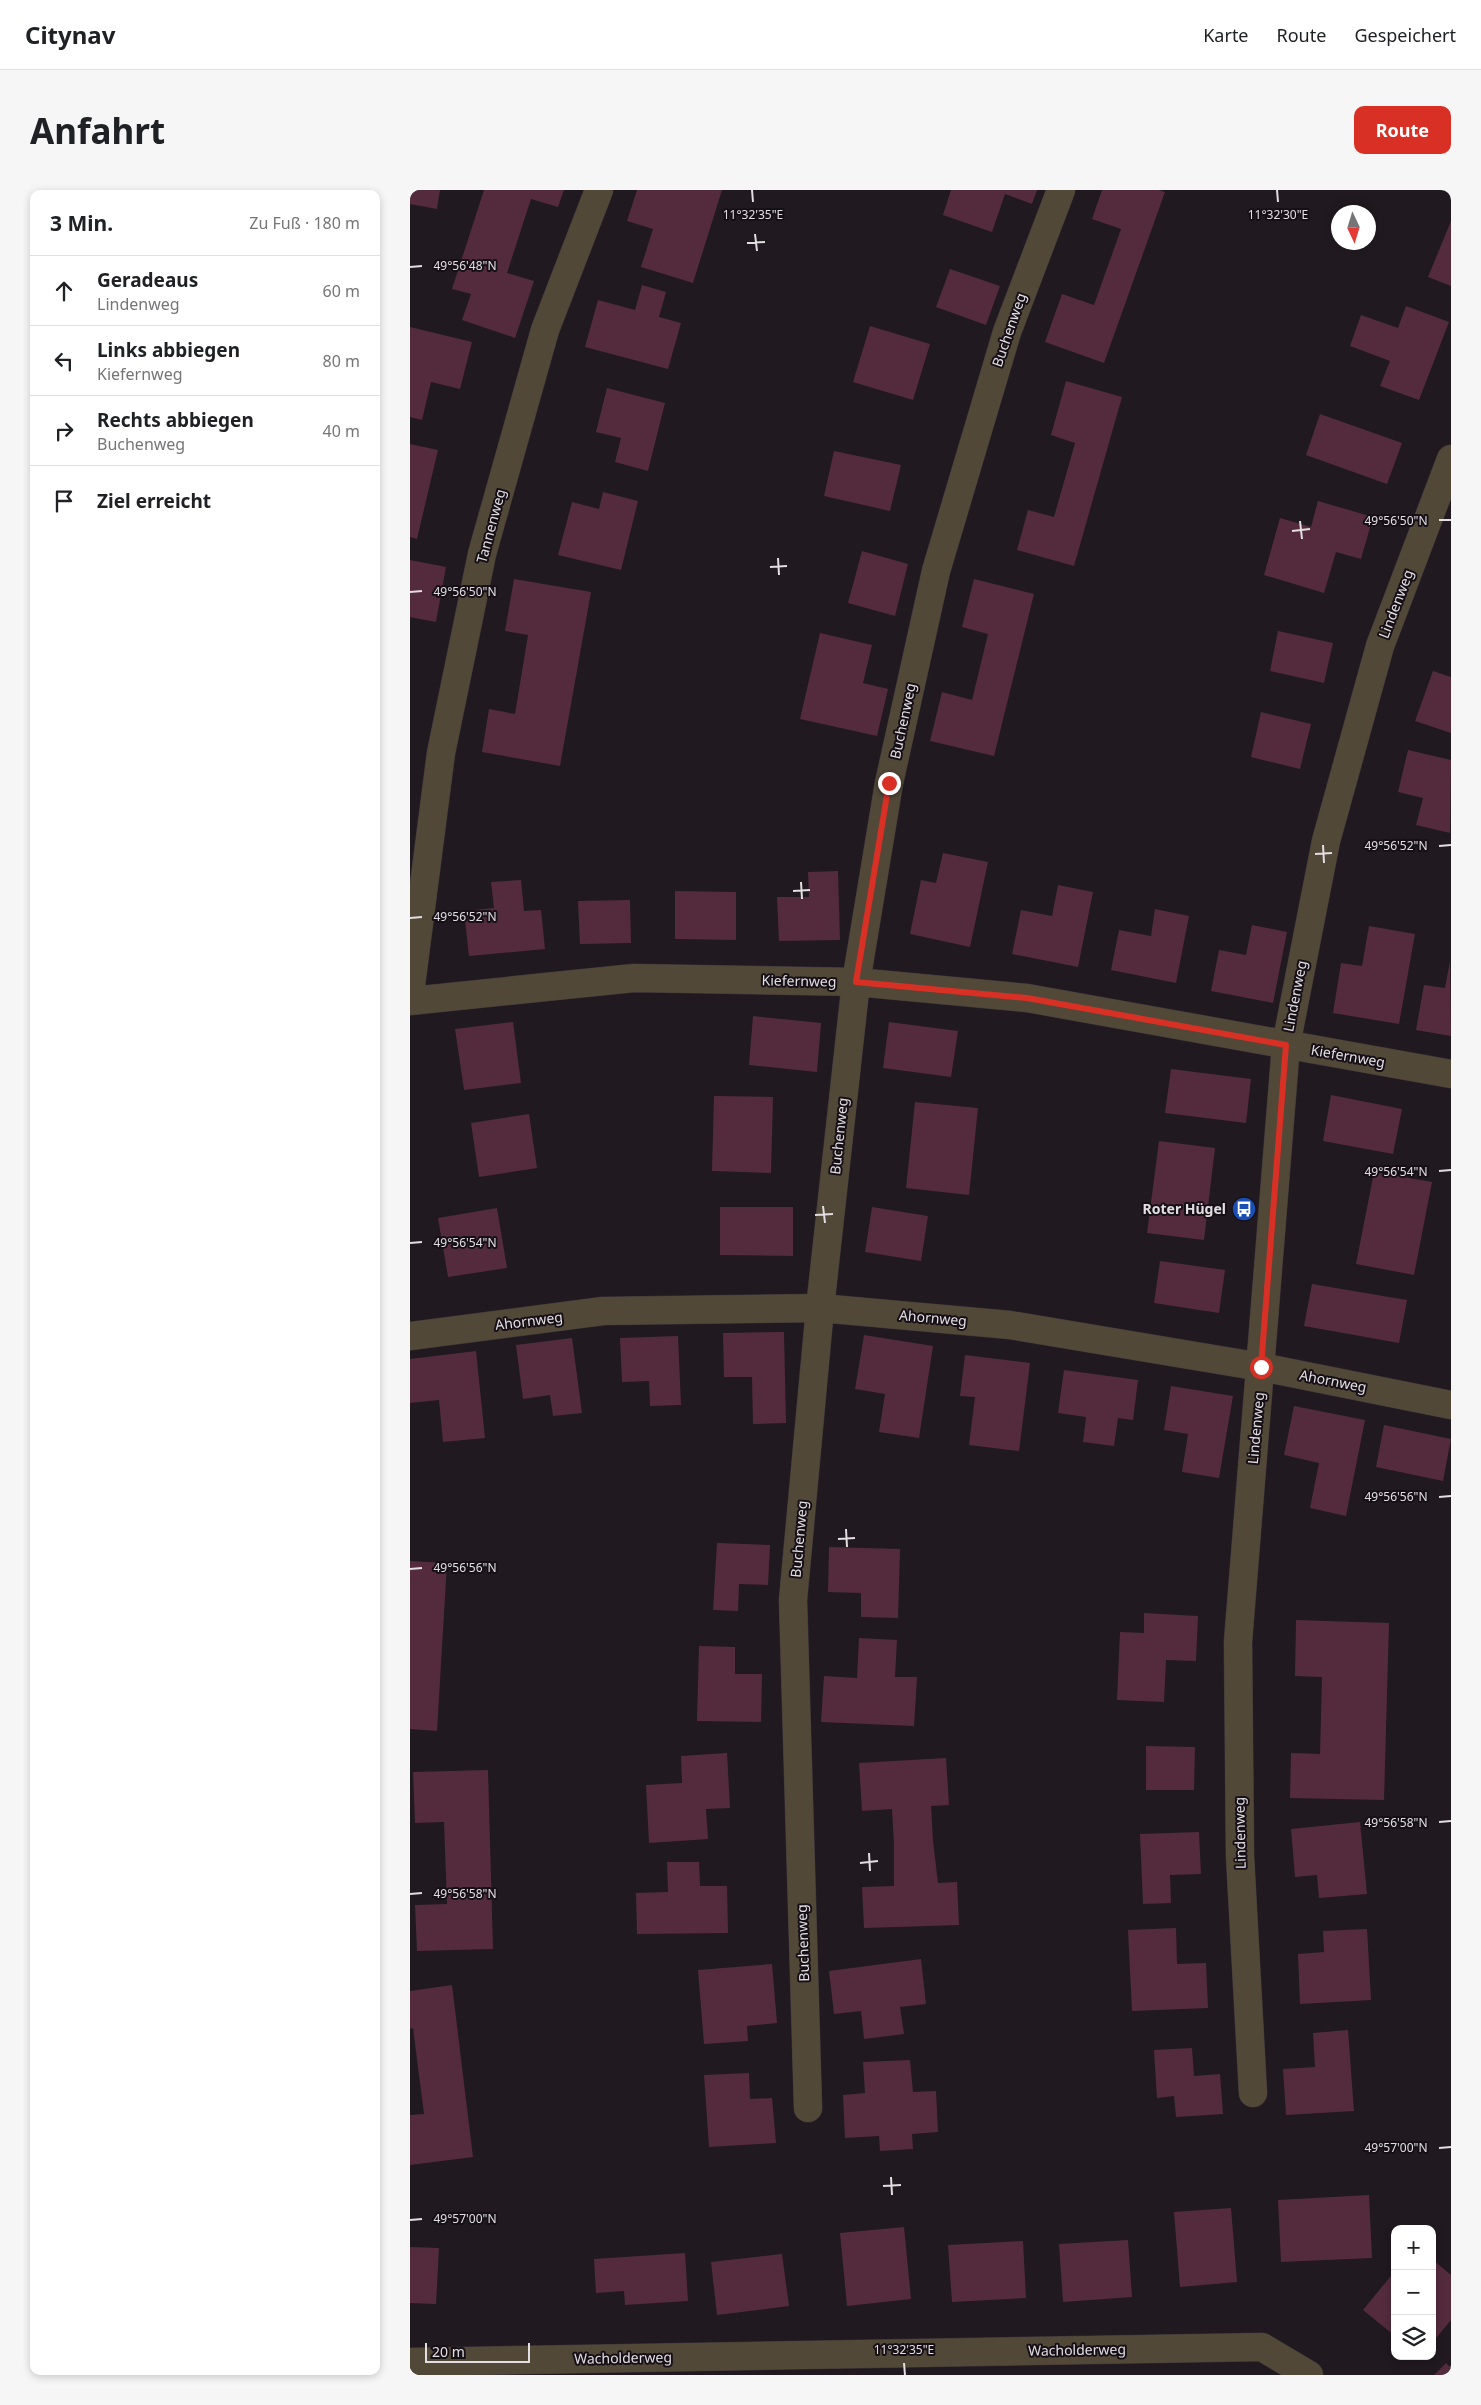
<!DOCTYPE html>
<html lang="de">
<head>
<meta charset="utf-8">
<style>
  body { margin:0; font-family:"Noto Sans",sans-serif; background:#f6f6f6; color:#202124 }
  .controls { position:absolute; right:15px; bottom:15px; display:grid; overflow:hidden; border-radius:10px; box-shadow:0 2px 8px #0003 }
  .controls button { width:45px; height:45px; display:grid; place-items:center; padding:0; border:0; border-bottom:1px solid #e0e0e0; background:#fff; color:#202124; font:25px sans-serif }
  .compass { position:absolute; left:921px; top:15px; width:45px; height:45px; border-radius:50%; background:#fff; box-shadow:0 2px 8px #0003; rotate:176deg }
  .scale { position:absolute; left:15px; bottom:12px; width:105px; box-sizing:border-box; padding-left:5px; border:2px solid #e2dee2; border-top:0; font-size:14px; line-height:18px; white-space:nowrap; color:#e2dee2; -webkit-text-stroke:4px #161016; paint-order:stroke }
  .stop { position:absolute; width:15px; height:15px; margin:-11px; border:4px solid #d93025; border-radius:50%; background:#fff }
  .stop.end { background:#d93025; border-color:#fff; box-shadow:0 1px 5px #0008 }
  .list { margin:0; padding:0; list-style:none }
  h2 { display:flex; justify-content:space-between; align-items:center; height:65px; margin:0; padding:0 20px; font-size:21px }
  h2 small { font-size:16px; font-weight:400; color:#757577 }
  .list li { display:grid; grid-template-columns:32px 1fr auto; gap:15px; align-items:center; box-sizing:border-box; height:70px; padding:0 20px; border-top:1px solid #e0e0e0 }
  .list b { display:block; font-size:19px; white-space:nowrap }
  .list p { margin:0; font-size:16px; white-space:nowrap; color:#757577 }
  .list em { font-size:16px; font-style:normal; color:#757577 }
  .icon { flex:none; width:28px; height:28px; fill:none; stroke:currentColor; stroke-width:2; stroke-linecap:round; stroke-linejoin:round }
  .map { position:relative; flex:none; width:1041px; height:2185px; overflow:hidden; border-radius:10px }
  header { display:flex; align-items:center; gap:30px; box-sizing:border-box; height:70px; padding:0 25px; background:#fff; border-bottom:1px solid #e0e0e0 }
  header strong { font-size:24px }
  nav { display:flex; gap:28px; margin-inline-start:auto; font-size:18px }
  .intro { display:flex; align-items:center; justify-content:space-between; box-sizing:border-box; height:120px; padding:0 30px }
  h1 { margin:0; font-size:35px }
  .button { padding:12px 22px; border-radius:10px; background:#d93025; color:#fff; font-size:18px; font-weight:700 }
  main { display:flex; gap:30px; padding:0 30px }
  aside { flex:1; background:#fff; border-radius:10px; box-shadow:0 2px 8px #0003 }
  .map>svg:first-child { display:block }
  .building { fill:#532b3d }
  .lines { fill:none; stroke-linecap:round; stroke-linejoin:round }
  .minor-casing { stroke:#3b353a; stroke-width:29 }
  .minor { stroke:#524838; stroke-width:28 }
  .route { stroke:#d93025; stroke-width:6 }
  .ticks { fill:none; stroke:#e2dee2; stroke-width:2 }
  .labels { text-anchor:middle; stroke-width:4; stroke-linejoin:round; paint-order:stroke }
  .street-label { font-size:14px; fill:#e2dee2; stroke:#161016 }
  .poi-label { font-size:14px; font-weight:bold; fill:#e2dee2; stroke:#161016; text-anchor:end }
  .ticks-label { font-size:12px; text-anchor:middle; fill:#e2dee2; stroke:#161016; stroke-width:4; stroke-linejoin:round; paint-order:stroke }
</style>
</head>
<body>
<header>
<strong>Citynav</strong>
<nav><a>Karte</a><a>Route</a><a>Gespeichert</a></nav>
</header>
<div class="intro"><h1>Anfahrt</h1><a class="button">Route</a></div>
<main>
<aside>
<h2>3 Min.<small>Zu Fuß · 180 m</small></h2>
<ul class="list">
<li><svg class="icon" aria-label="ahead" viewBox="0 0 24 24"><path d="M12 20V5M6 11l6-6 6 6"/></svg><div><b>Geradeaus</b><p>Lindenweg</p></div><em>60 m</em></li>
<li><svg class="icon" aria-label="left" viewBox="0 0 24 24"><path d="M17 20v-9H6M10 6l-5 5 5 5"/></svg><div><b>Links abbiegen</b><p>Kiefernweg</p></div><em>80 m</em></li>
<li><svg class="icon" aria-label="right" viewBox="0 0 24 24"><path d="M7 20v-9h11M14 6l5 5-5 5"/></svg><div><b>Rechts abbiegen</b><p>Buchenweg</p></div><em>40 m</em></li>
<li><svg class="icon" aria-label="arrive" viewBox="0 0 24 24"><path d="M6 21V4h12l-3 4 3 4H6"/></svg><div><b>Ziel erreicht</b></div></li>
</ul>
</aside>
<div class="map">
<svg width="1041" height="2185" viewBox="0 0 1041 2185">
  <rect width="100%" height="100%" fill="#20191f"/>
  <path class="building" d="M0,0H30L27,19L0,14Z
    M74,0H154L148,17L121,9L97,83L124,91L105,148L52,130L61,104L42,99Z
    M227,0H312L283,93L231,77L243,39L217,31Z
    M541,0H627L622,14L595,4L582,42L533,25Z
    M692,0H749L755,2L694,173L635,152L652,104L684,115L711,39L682,29Z
    M1041,31V96L1018,87Z
    M540,79L590,96L576,135L526,117Z
    M232,95L256,102L249,127L271,133L258,179L175,157L188,110L225,120Z
    M996,116L1039,132L1009,210L970,196L980,171L940,156L951,125L988,138Z
    M460,136L520,154L503,210L443,192Z
    M0,137L62,152L50,199L21,192L12,230L0,227Z
    M656,191L712,207L664,376L607,360L618,320L644,327L665,253L641,245Z
    M197,198L255,213L238,281L205,272L211,248L186,242Z
    M910,224L992,253L977,294L896,265Z
    M0,254L28,260L7,349L0,347Z
    M424,261L491,275L480,321L414,306Z
    M193,302L228,311L211,380L148,365L162,312L189,319Z
    M908,311L963,327L951,369L926,362L914,403L854,385L870,328L901,337Z
    M452,361L498,374L485,426L438,413Z
    M0,370L36,377L26,432L0,427Z
    M104,389L181,402L150,576L72,562L79,519L105,524L118,445L95,441Z
    M564,389L624,404L584,566L520,551L532,502L562,510L578,444L552,437Z
    M868,441L923,453L914,493L860,481Z
    M410,443L462,455L453,493L478,499L467,546L390,529Z
    M1023,481L1041,487V543L1005,531Z
    M851,522L901,534L890,579L841,567Z
    M998,560L1041,570L1040,643L1006,635L1013,608L988,602Z
    M533,663L578,672L560,757L500,744L511,690L526,693Z
    M428,681L430,750L369,751L367,707H399L398,682Z
    M111,690L114,721L131,720L135,759L59,766L54,721L84,718L81,692Z
    M648,695L683,702L668,777L602,764L611,720L642,726Z
    M265,701L326,702V750L265,749Z
    M220,710L221,753L170,754L168,711Z
    M745,719L779,726L766,793L701,780L709,740L741,746Z
    M842,735L877,742L863,813L801,801L809,760L836,765Z
    M959,736L1005,744L989,834L923,823L931,773L952,776Z
    M1040,771L1041,846L1006,840L1014,795L1035,798Z
    M343,826L411,833L407,882L339,875Z
    M103,832L111,893L54,900L45,839Z
    M479,832L548,841L541,887L473,878Z
    M761,879L841,889L836,933L755,923Z
    M921,905L992,919L983,964L913,951Z
    M304,906L363,907L361,983L302,981Z
    M505,912L568,918L559,1005L496,998Z
    M119,924L127,978L69,987L61,933Z
    M749,951L805,958L794,1050L737,1043Z
    M964,982L1022,992L1004,1085L946,1074Z
    M310,1017H383V1066L310,1065Z
    M462,1017L518,1026L511,1071L455,1062Z
    M87,1018L97,1078L38,1087L28,1028Z
    M750,1071L815,1080L809,1123L744,1113Z
    M902,1094L997,1110L989,1153L894,1136Z
    M374,1142L376,1233L343,1234L342,1187H314L313,1143Z
    M454,1145L523,1156L509,1248L469,1242L475,1204L445,1199Z
    M268,1146L271,1215L240,1216L239,1191L212,1192L210,1148Z
    M162,1148L172,1223L143,1226L140,1205L113,1209L106,1155Z
    M66,1161L75,1248L33,1252L29,1210L0,1213V1169Z
    M555,1165L620,1173L609,1261L559,1255L565,1207L550,1206Z
    M654,1180L728,1190L723,1230L708,1228L704,1256L673,1252L676,1227L648,1223Z
    M761,1196L823,1206L809,1288L772,1282L778,1244L754,1240Z
    M884,1216L955,1230L936,1326L900,1318L909,1273L874,1265Z
    M974,1235L1041,1249L1033,1291L966,1277Z
    M307,1353L360,1355L358,1395L329,1394L328,1421L303,1420Z
    M419,1357L490,1359L488,1428L451,1427V1403L418,1402Z
    M0,1371L37,1373L27,1541L0,1539Z
    M734,1423L788,1426L786,1471L756,1470L754,1512L707,1510L710,1442L734,1443Z
    M886,1430L979,1433L974,1610L880,1608L881,1563L910,1564L912,1487L885,1486Z
    M449,1448L487,1450L485,1487H507L504,1536L411,1532L414,1486L447,1488Z
    M289,1456L325,1457V1484H352L351,1532L287,1531Z
    M736,1556L785,1557L784,1600H736Z
    M317,1563L320,1618L296,1619L298,1649L239,1653L236,1595L272,1593L271,1566Z
    M536,1568L539,1615L521,1616L523,1651L528,1693L547,1692L549,1735L454,1738L452,1697L484,1696V1654L482,1619L452,1621L449,1573Z
    M78,1580L83,1759L7,1761L5,1715L37,1714L34,1632L5,1633L3,1582Z
    M950,1632L957,1704L909,1708L907,1685L885,1687L881,1639Z
    M789,1642L791,1684L760,1685L761,1713L733,1714L730,1644Z
    M257,1672H289L290,1696H317L318,1743L227,1744L226,1703L258,1702Z
    M766,1738L767,1774L796,1773L798,1818L722,1821L718,1740Z
    M957,1739L961,1810L890,1814L888,1764L914,1762L913,1741Z
    M511,1769L516,1814L490,1817L494,1844L454,1849L451,1821L424,1824L419,1781Z
    M362,1774L367,1833L337,1836L338,1851L294,1854L288,1780Z
    M42,1795L63,1967L0,1975V1925L14,1924L3,1838L0,1839V1801Z
    M938,1840L944,1921L876,1925L873,1879L905,1877L903,1843Z
    M782,1858L784,1886L810,1884L813,1924L766,1927L764,1906L747,1908L744,1860Z
    M500,1870L503,1902L526,1901L528,1942L502,1944L503,1959L470,1961L469,1946L435,1948L433,1905L455,1903L453,1872Z
    M339,1883L340,1909L362,1908L366,1953L299,1957L294,1885Z
    M959,2005L962,2068L871,2072L868,2010Z
    M821,2018L827,2092L770,2097L764,2022Z
    M494,2037L501,2109L437,2116L430,2043Z
    M718,2050L722,2107L653,2112L649,2054Z
    M613,2051L616,2108L542,2112L538,2055Z
    M0,2057L29,2058L26,2114L0,2113Z
    M275,2063L278,2111L215,2115L214,2101L186,2103L184,2069Z
    M372,2064L379,2116L307,2125L301,2072Z
    M1022,2069L1041,2085V2130L1022,2153Z
    M985,2081V2146L953,2120Z
    M1036,2173L1041,2178V2185H1024Z"/>
  <g class="lines">
    <g class="minor-casing">
      <path id="minor" d="M0,803L31,563L72,364L135,140L189,0
        M0,811L224,788L446,792L617,808L1041,884
        M0,1146L193,1121L410,1118L600,1135L851,1177L1041,1215
        M843,1903L830,1666L828,1452L876,855L916,651L970,456L1041,269
        M398,1918L383,1410L410,1118L446,792L479,593L526,381L597,142L651,0
        M0,2172L852,2157L899,2185"/>
    </g>
    <use href="#minor" class="minor"/>
  </g>
  <g class="lines">
    <path class="route" d="M479,593L446,792L617,808L876,855L851,1177"/>
  </g>
  <path class="ticks" d="M342,0L343,12M867,0L868,12M345,44L347,61M337,53L355,52M0,77L12,76M1029,330H1041M890,331L892,349M882,341L900,339M368,368L369,385M360,377L377,376M0,402L12,401M913,655L914,673M1029,656L1041,655M905,664L922,663M391,692L392,709M383,701L400,700M0,728L12,727M1029,981L1041,980M413,1016L415,1033M405,1025L423,1024M0,1053L12,1052M1029,1307L1041,1306M436,1339L437,1357M428,1349L445,1348M0,1379L12,1378M1029,1632L1041,1631M459,1663L460,1681M450,1673L468,1671M0,1704L12,1703M1029,1958L1041,1957M481,1987L482,2005M473,1996L491,1995M0,2030L12,2029M494,2173L495,2185"/>
  <defs>
    <g id="bus-disc" transform="scale(1.25)"><circle r="9.5" fill="#1a4fb4" stroke="#161016"/><path d="M-5-6H5V4H4V6H2V4H-2V6H-4V4H-5ZM-3.5-4V0h7V-4ZM-3.5 1.2v1.5H-2V1.2ZM2 1.2v1.5H3.5V1.2Z" fill="#fff"/></g>
  </defs>
  <g fill-rule="evenodd">
    <use href="#bus-disc" x="834" y="1019"/>
  </g>
  <g class="labels">
    <g class="street-label">
      <text transform="translate(599 140) rotate(-71)" y="5">Buchenweg</text>
      <text transform="translate(81 336) rotate(-75)" y="5">Tannenweg</text>
      <text transform="translate(986 414) rotate(-69)" y="5">Lindenweg</text>
      <text transform="translate(493 531) rotate(-78)" y="5">Buchenweg</text>
      <text transform="translate(389 791) rotate(1)" y="5">Kiefernweg</text>
      <text transform="translate(885 806) rotate(-79)" y="5">Lindenweg</text>
      <text transform="translate(938 866) rotate(10)" y="5">Kiefernweg</text>
      <text transform="translate(429 946) rotate(-84)" y="5">Buchenweg</text>
      <text transform="translate(523 1128) rotate(5)" y="5">Ahornweg</text>
      <text transform="translate(119 1131) rotate(-7)" y="5">Ahornweg</text>
      <text transform="translate(923 1191) rotate(11)" y="5">Ahornweg</text>
      <text transform="translate(846 1238) rotate(-85)" y="5">Lindenweg</text>
      <text transform="translate(389 1349) rotate(-85)" y="5">Buchenweg</text>
      <text transform="translate(830 1643) rotate(-91)" y="5">Lindenweg</text>
      <text transform="translate(393 1753) rotate(-92)" y="5">Buchenweg</text>
      <text transform="translate(667 2160) rotate(-1)" y="5">Wacholderweg</text>
      <text transform="translate(213 2168) rotate(-1)" y="5">Wacholderweg</text>
    </g>
    <g class="poi-label">
      <text x="816" y="1024">Roter Hügel</text>
    </g>
  </g>
  <g class="ticks-label">
    <text x="343" y="29">11°32'35"E</text>
    <text x="868" y="29">11°32'30"E</text>
    <text x="55" y="80">49°56'48"N</text>
    <text x="986" y="335">49°56'50"N</text>
    <text x="55" y="406">49°56'50"N</text>
    <text x="986" y="660">49°56'52"N</text>
    <text x="55" y="731">49°56'52"N</text>
    <text x="986" y="986">49°56'54"N</text>
    <text x="55" y="1057">49°56'54"N</text>
    <text x="986" y="1311">49°56'56"N</text>
    <text x="55" y="1382">49°56'56"N</text>
    <text x="986" y="1637">49°56'58"N</text>
    <text x="55" y="1708">49°56'58"N</text>
    <text x="986" y="1962">49°57'00"N</text>
    <text x="55" y="2033">49°57'00"N</text>
    <text x="494" y="2164">11°32'35"E</text>
  </g>
</svg>
<div class="controls">
<button>+</button>
<button>−</button>
<button><svg class="icon" aria-label="layers" viewBox="0 0 24 24"><path d="M12 4l9 5-9 5-9-5zM3 14l9 5 9-5"/></svg></button>
</div>
<svg class="compass" viewBox="-18 -18 36 36"><path d="M0-13l5 13h-10z" fill="#e53935"/><path d="M0 13l5-13h-10z" fill="#757577"/></svg>
<div class="scale">20 m</div>
<div class="stop" style="left:851px;top:1177px"></div>
<div class="stop end" style="left:479px;top:593px"></div>
</div>
</main>
</body>
</html>
